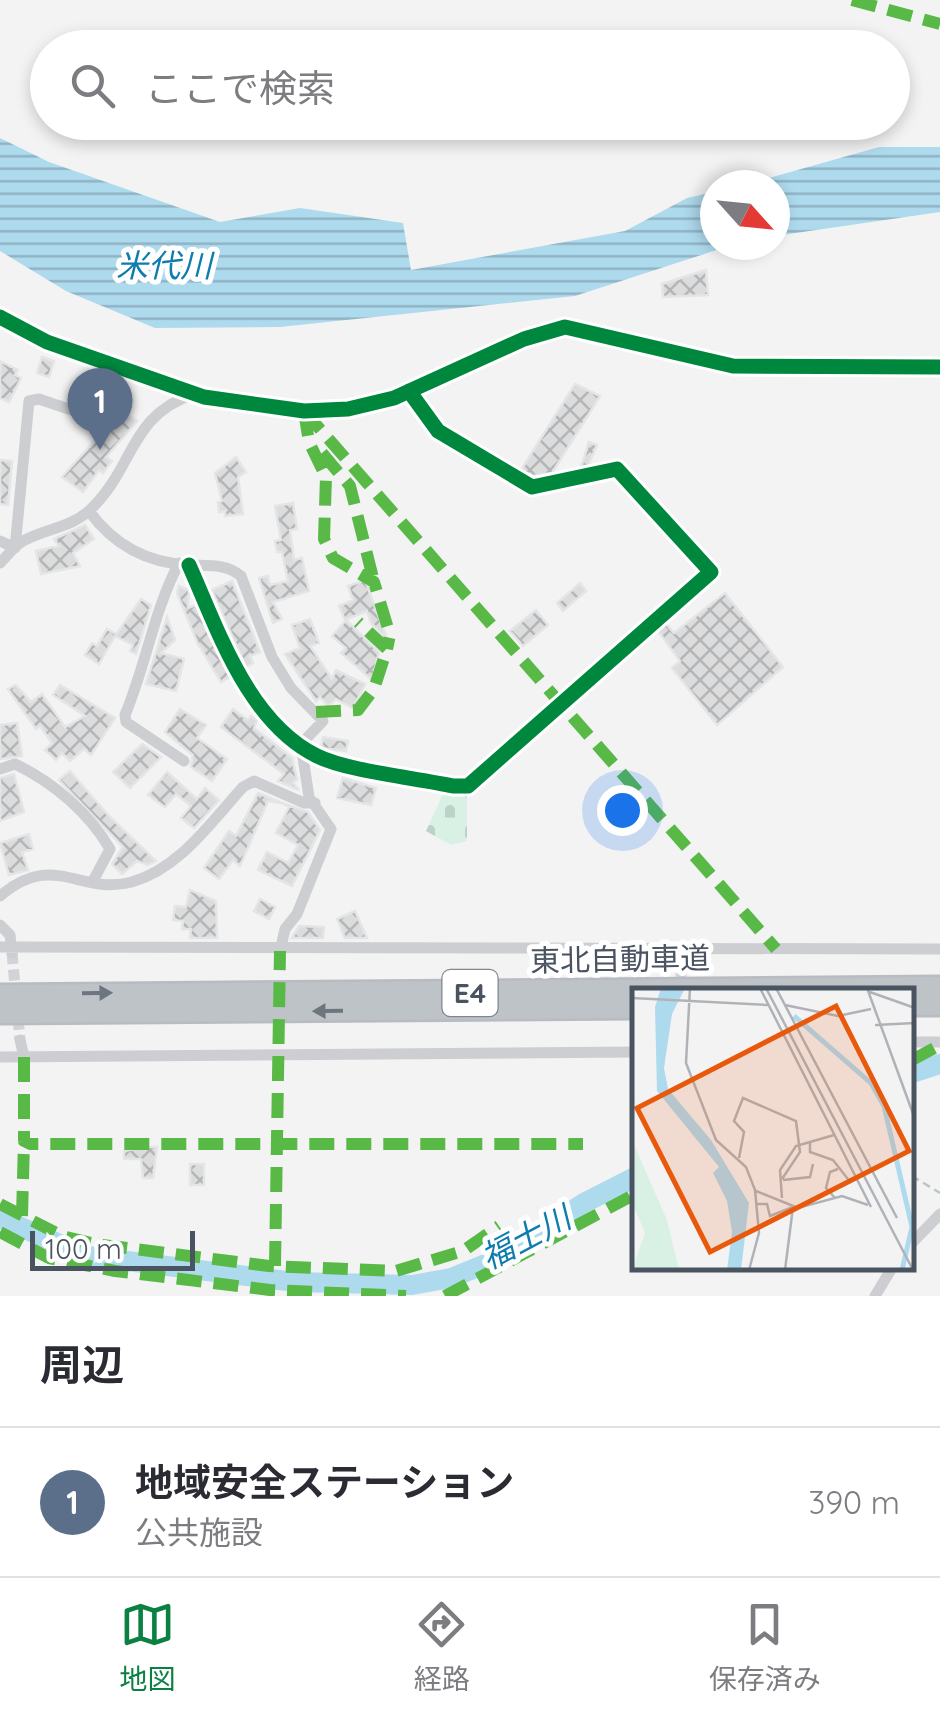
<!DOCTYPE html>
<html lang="ja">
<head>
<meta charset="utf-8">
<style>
  body { margin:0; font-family:Quicksand,"Noto Sans JP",sans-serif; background:#f7f7f7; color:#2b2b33 }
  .compass { position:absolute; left:700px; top:170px; width:90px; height:90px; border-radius:50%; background:#fff; box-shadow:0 5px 15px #0003; rotate:117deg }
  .scale { position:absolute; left:30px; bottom:25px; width:165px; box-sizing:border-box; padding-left:10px; border:5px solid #4a5360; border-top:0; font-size:28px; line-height:35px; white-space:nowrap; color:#4a5360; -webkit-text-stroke:8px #fff; paint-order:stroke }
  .you { position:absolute; left:622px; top:810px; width:35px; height:35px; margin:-25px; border:8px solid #fff; border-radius:50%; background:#1a73e8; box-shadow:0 0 0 15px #1a73e833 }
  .badge { display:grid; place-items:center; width:65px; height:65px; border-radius:50%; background:#0b8043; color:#fff; font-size:32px; font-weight:700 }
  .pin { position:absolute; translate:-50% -82px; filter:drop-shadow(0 2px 5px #0008) }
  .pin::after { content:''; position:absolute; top:52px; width:35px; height:30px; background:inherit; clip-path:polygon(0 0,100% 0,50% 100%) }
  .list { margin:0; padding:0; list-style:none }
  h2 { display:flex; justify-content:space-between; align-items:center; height:130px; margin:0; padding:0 40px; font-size:42px }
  h2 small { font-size:32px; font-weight:400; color:#7c7c81 }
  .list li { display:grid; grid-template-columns:65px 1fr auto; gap:30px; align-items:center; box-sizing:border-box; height:150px; padding:0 40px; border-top:2px solid #e1e1e2 }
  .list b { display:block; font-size:38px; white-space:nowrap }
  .list p { margin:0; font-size:32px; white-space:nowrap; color:#7c7c81 }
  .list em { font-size:32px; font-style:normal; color:#7c7c81 }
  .icon { flex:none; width:55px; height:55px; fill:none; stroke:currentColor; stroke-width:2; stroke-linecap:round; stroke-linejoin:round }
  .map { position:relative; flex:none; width:940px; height:1296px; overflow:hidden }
  .search { position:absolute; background:#fff; box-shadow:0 5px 15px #0003; left:30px; right:30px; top:30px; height:110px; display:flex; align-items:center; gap:25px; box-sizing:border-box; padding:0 35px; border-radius:55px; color:#7c7c81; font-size:38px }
  .sheet { height:280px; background:#fff }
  nav { display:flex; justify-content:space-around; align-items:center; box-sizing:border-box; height:140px; border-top:2px solid #e1e1e2; background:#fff; font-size:28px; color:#7c7c81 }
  nav a { display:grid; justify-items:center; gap:5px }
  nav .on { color:#0b8043 }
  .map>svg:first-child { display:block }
  .cemetery { fill:url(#cemetery-stones) }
  .water { fill:url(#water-rules) }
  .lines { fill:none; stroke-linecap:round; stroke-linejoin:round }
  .river { stroke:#aedaee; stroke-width:20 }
  .building { fill:url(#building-cross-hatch); stroke:#e4e5e6; stroke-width:2.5 }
  .minor-tunnel { stroke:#d1d3d6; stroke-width:11; stroke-dasharray:11 5.5; stroke-linecap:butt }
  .motorway-casing { stroke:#b8bbc2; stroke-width:25 }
  .path { stroke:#bac6c3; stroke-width:2.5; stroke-dasharray:8 5; stroke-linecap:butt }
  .minor { stroke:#cdced1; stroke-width:11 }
  .motorway { stroke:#bec3c8; stroke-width:20 }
  .quiet { stroke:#58b947; stroke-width:12; stroke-dasharray:25 12; stroke-linecap:butt }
  .cycleway-casing { stroke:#fff; stroke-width:21 }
  .cycleway { stroke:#00873e; stroke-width:15 }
  .oneway { fill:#6d757f }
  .labels { text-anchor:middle; stroke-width:10; stroke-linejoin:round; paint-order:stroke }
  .shield { fill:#fff; stroke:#808790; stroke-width:2.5 }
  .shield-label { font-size:28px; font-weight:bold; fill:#4a5360 }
  .street-label { font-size:30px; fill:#4a5360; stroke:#fff }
  .water-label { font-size:32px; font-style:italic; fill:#0e7dae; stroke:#fff }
  .inset-river { fill:none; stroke:#aedaee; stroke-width:5 }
  .inset-road { fill:none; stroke:#afb3b8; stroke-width:2.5 }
  .view { fill:#e8590c; fill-opacity:0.15; stroke:#e8590c; stroke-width:5 }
  .inset-edge { fill:none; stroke:#4a5360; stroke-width:5 }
</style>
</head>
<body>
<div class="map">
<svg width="940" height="1296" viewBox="0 0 940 1296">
  <defs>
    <pattern id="cemetery-stones" width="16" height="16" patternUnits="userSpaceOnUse" patternTransform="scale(2.5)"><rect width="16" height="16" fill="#d9f1e5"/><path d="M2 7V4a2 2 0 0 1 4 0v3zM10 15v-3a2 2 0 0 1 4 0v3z" fill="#bcd1c7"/></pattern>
    <pattern id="water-rules" width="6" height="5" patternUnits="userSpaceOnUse" patternTransform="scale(2.5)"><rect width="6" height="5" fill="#aedaee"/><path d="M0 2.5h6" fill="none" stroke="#90b3c4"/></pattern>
    <pattern id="building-cross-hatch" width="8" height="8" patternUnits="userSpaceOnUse" patternTransform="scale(2.5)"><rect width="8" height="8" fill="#dcdcdd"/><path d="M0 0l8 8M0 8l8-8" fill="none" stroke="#b4b5b7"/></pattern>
  </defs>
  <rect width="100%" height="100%" fill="#f3f3f3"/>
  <path class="cemetery" d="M446,787L467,794V841L451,845L426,831Z"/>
  <path class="water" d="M0,138L49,162L220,222L300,208L403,223L411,270L625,231L687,198L715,192V245H732L575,296L280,327L155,328L66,291L0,251Z
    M879,147H940V212L775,236V185H744Z"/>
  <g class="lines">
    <path class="river" d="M912,1073L940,1064
      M0,1218L87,1256L295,1282L412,1285L451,1278L493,1261L584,1203L635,1177"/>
  </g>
  <path class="building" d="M706,270L708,295L663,297L662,284Z
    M42,357L54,361L49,377L37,373Z
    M0,361L18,370L15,375L21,378L9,402L0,398Z
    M95,375L107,379L102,395L90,391Z
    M575,384L600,396L552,473L533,476L521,470Z
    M122,410L137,421L106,457L112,461L103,473L99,470L83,492L62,477Z
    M589,442L597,445L588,466L581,467Z
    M236,457L246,472L238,477L243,514L225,516V511L219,512L218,502L222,501L215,473Z
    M0,460L12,461L8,505L0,504Z
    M293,503L297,529L290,530L294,560L302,558L309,591L273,602L282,619L273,623L259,578L268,576L270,585L288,581L282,552H277L275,541L281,540L275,506Z
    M85,525L94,539L73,553L80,566L41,574L36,551L59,546L54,539Z
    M365,580L375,607L387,639L371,623L367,611L345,620L339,606L353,600L348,586Z
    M232,581L260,652L250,656L253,663L246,667L212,590Z
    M580,583L586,591L563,611L557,603Z
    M179,586L189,590L188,608L196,605L230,677L221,682L198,644L177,593Z
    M725,593L783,667L717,725L672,668L680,661L658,631L666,624L674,633Z
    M141,599L151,605L136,654L130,651L133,645L115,636Z
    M536,610L548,625L523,646L510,631Z
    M167,617L175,640L161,653L184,659L176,691L146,684Z
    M310,619L319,643L310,646L332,679L336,670L365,684L353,708L336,699L328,706L320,697L316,701L285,654L300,648L292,625Z
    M346,620L379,652L372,680L341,653L346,648L332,636Z
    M107,629L116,634L99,664L85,655L92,643L97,646Z
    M16,685L31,702L42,694L65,727L85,716L53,695L60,685L115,718L91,755L84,749L70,761L62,753L56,760L45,750L52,743L40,726L36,729L8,689Z
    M180,709L206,725L197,738L227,759L212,781L191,767L193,755L165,732Z
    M233,709L248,720L251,716L257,720L254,728L292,758L297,779L293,783L299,790L278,781L284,774L221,727Z
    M17,723L22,756L0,759V725Z
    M323,737L348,741L346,751L321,748Z
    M142,744L161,757L130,788L113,772Z
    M70,771L108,815L156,861L148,865L137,861L122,874L112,864L123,847L59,780Z
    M167,772L197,799L205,788L219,800L194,828L181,818L191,806L176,794L165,807L148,795Z
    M14,774L24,812L0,821V778Z
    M343,778L376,788L371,805L337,798Z
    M258,793L282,803L268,801L240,866L233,860L219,879L204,868L229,831L236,836Z
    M282,803L308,812L320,830L292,886L258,870L267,852L288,863L298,845L276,833L289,807Z
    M29,834L33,849L22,852L28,870L9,875L0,843Z
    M190,890L216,901L217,938H190L191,929H182L183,921L173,920L175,906L186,907Z
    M260,899L275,907L269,919L254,911Z
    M355,911L367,938H345L337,919Z
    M299,926L324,927L323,938H292Z
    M145,1147H157L153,1178H143L141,1159H124V1151Z
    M190,1164H204V1185H190Z"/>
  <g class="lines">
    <path class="minor-tunnel" d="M12,953L20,1040
      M681,957V991"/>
    <g class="motorway-casing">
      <path id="motorway" d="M0,995L940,987
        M912,1005H940
        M0,1013L635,1008"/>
    </g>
    <path class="path" d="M912,1176L940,1193"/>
    <path class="minor" d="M0,317L47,342L204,397L304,411L348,409L394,398L524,339L565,327L733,366L940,367
      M89,511C113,544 146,563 189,565C207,566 226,563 241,576L272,657L291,688L323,721L301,744L309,797L331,829L297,914L285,929L280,951
      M0,541L15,548L29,401L39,399L98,419L107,409L123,368
      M0,563C7,556 14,546 23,541C46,528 73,528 93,507C135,465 130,415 194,394
      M179,563C154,610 146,665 125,715L126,722L184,761
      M189,565C218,630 248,722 317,756C347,771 417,778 453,786H468L711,572L617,469L532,487L438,431L409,391
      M0,769L15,764C53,782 89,813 110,849L93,881
      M0,896C54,850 79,896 132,882C180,868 211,822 243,787L254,781L304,803H315
      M0,925L10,935L12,953
      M0,947L940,949
      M20,1040L24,1057
      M912,1042H940
      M0,1057L635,1052
      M912,1243L940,1214
      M875,1296L892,1268"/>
    <use href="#motorway" class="motorway"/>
    <path class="quiet" d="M852,0L940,24
      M304,411L776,949
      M304,411L309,442L326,477L324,539L333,558L374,582L390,635L387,649
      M322,453L350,486L374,582
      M316,712L358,710L374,689L387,649L358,622
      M24,1057V1141L30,1144H583
      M912,1060L940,1045
      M0,1204L62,1236L95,1244L269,1266L396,1271L463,1251L499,1226
      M22,1216L24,1141
      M0,1232L49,1258L115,1271L270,1290L406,1296
      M275,1266L280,951
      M445,1296L635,1194"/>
    <g class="cycleway-casing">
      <path id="cycleway" d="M0,317L47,342L204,397L304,411L348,409L394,398L524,339L565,327L733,366L940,367
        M189,565C218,630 248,722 317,756C347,771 417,778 453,786H468L711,572L617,469L532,487L438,431L409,391"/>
    </g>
    <use href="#cycleway" class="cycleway"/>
  </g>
  <defs><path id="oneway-solid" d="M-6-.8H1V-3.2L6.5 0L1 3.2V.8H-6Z" transform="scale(2.5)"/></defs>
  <g class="oneway">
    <use href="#oneway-solid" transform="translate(97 993) rotate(-1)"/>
    <use href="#oneway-solid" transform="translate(328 1011) rotate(179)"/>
  </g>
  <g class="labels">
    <rect class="shield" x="442.5" y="970" width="55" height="46" rx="8"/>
    <g class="shield-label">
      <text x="470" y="1003">E4</text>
    </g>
    <g class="street-label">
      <text transform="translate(620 960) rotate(-1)" y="10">東北自動車道</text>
    </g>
    <g class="water-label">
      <text x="164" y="277">米代川</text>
      <text transform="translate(526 1238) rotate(-28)" y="11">福士川</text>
    </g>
  </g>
  <g transform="translate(632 988)">
    <rect width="282" height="282" fill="#f3f3f3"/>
    <path d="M0,152L35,232L47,282H0L13,245L0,214Z" fill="#d9f1e5"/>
    <path d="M29,0H53L40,26L32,80L36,101L79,152L117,215L109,282H95L100,244L95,213L81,185L87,179L25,103L23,19Z" fill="#aedaee"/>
    <path class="inset-river" d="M162,28L239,95L252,118L280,239L270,282"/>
    <path class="inset-road" d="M58,0L54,75L84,152L114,179L123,202L127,245L117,282M128,0L239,219M134,0L281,282M144,0L265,230M235,0L283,131M235,3L283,20M0,10L136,17M153,17L206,28L239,21M243,37L283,35M178,154V164L201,172L219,195M107,170L112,144L102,133L111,110L164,133L168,164L150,191M151,192L178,189L181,176M124,203L166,220L210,208L236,217M150,210L148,182L164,158L202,147M203,210L194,200L198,184L206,181M125,216H135L138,228L161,219L153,282"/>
    <path class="view" d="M204,18L277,163L78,264L5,120Z"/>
    <rect width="282" height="282" class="inset-edge"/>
  </g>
</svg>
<svg class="compass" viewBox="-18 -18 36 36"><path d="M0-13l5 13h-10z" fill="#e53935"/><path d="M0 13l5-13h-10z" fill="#7c7c81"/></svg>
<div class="scale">100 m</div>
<div class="you"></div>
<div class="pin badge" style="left:100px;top:450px;background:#5c6f8a">1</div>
<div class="search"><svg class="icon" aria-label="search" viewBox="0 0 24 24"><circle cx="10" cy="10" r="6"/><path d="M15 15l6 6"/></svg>ここで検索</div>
</div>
<section class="sheet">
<h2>周辺<small></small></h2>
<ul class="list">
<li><span class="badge" style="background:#5c6f8a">1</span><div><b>地域安全ステーション</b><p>公共施設</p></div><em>390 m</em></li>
</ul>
</section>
<nav>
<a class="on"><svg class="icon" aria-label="map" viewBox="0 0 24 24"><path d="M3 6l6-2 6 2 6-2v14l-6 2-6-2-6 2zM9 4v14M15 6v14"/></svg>地図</a>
<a><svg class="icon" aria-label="directions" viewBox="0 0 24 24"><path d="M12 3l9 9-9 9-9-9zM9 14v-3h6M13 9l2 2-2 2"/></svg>経路</a>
<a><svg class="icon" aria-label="saved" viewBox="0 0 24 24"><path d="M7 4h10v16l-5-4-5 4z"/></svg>保存済み</a>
</nav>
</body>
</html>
